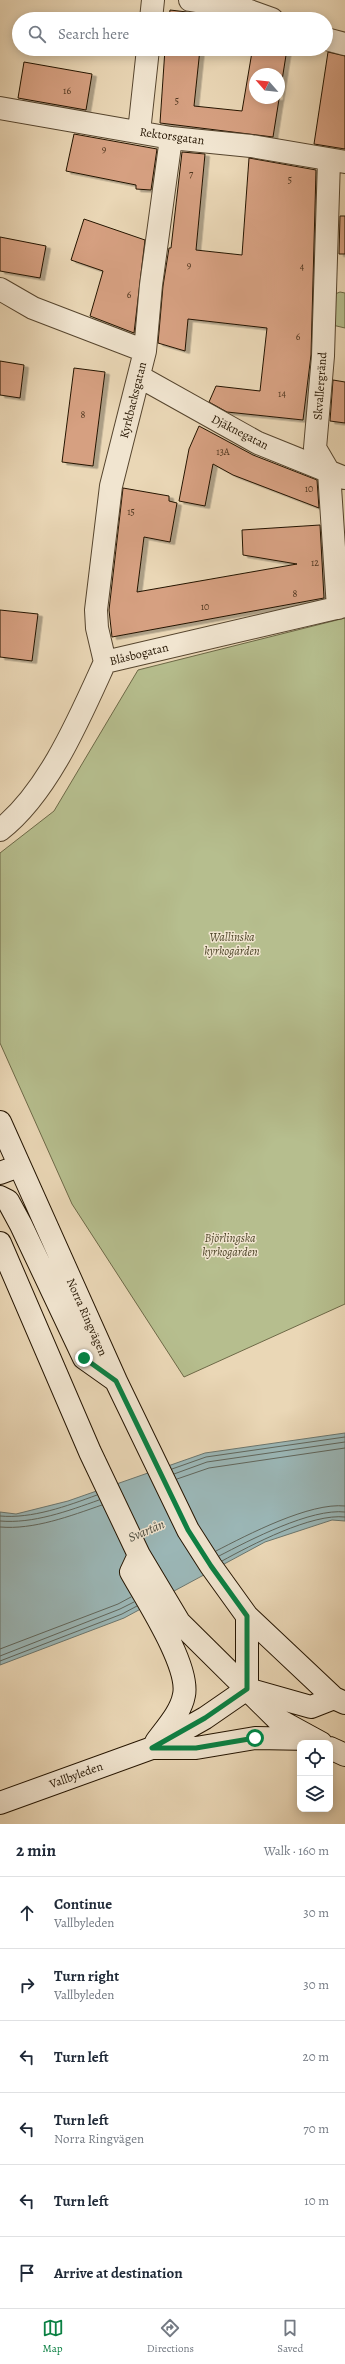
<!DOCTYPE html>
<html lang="en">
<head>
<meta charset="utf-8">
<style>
  body { margin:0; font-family:Alegreya,serif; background:#f6f6f7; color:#1f2937 }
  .controls { position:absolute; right:12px; bottom:12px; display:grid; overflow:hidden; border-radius:8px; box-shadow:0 2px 10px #0003 }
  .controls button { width:36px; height:36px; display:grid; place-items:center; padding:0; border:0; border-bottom:1px solid #e0e1e3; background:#fff; color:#1f2937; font:20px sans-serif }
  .compass { position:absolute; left:249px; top:68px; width:36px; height:36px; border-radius:50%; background:#fff; box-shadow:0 2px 10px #0003; rotate:298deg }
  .stop { position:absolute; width:12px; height:12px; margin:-9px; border:3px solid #0b8043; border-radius:50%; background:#fff }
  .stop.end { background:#0b8043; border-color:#fff; box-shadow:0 1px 4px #0008 }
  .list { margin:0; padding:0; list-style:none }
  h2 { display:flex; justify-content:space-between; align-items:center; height:52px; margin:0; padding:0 16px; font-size:17px }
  h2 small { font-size:13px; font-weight:400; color:#747a83 }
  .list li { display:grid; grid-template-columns:26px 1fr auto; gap:12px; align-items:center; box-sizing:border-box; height:72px; padding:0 16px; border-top:1px solid #e0e1e3 }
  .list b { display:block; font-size:15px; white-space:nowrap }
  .list p { margin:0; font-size:13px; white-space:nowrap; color:#747a83 }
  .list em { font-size:13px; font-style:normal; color:#747a83 }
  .icon { flex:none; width:22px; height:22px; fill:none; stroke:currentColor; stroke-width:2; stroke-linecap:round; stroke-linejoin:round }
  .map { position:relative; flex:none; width:345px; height:1824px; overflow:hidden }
  .search { position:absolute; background:#fff; box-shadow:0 2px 10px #0003; left:12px; right:12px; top:12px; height:44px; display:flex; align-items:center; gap:10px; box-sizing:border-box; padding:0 14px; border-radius:22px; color:#747a83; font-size:15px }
  .sheet { height:484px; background:#fff }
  nav { display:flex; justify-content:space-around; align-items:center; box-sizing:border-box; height:56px; border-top:1px solid #e0e1e3; background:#fff; font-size:11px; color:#747a83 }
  nav a { display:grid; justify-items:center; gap:2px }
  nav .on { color:#0b8043 }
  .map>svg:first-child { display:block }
  .green { fill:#b6be8e; stroke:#6d6947 }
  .water { fill:#9bb7b7; stroke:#6b766e }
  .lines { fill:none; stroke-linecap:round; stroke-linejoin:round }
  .shore { stroke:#60665c; stroke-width:1 }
  .building { fill:#d6a081; stroke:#241400; fill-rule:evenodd; filter:url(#shadow) }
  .street-casing { stroke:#56452e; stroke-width:24 }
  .secondary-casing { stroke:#241400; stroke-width:24 }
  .street { stroke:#f1e5d0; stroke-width:22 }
  .secondary { stroke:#f1e5d0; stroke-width:22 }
  .route { stroke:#0b8043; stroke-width:5 }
  .labels { text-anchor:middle; stroke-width:3; stroke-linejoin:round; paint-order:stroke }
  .number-label { font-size:10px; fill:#503720 }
  .street-label { font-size:12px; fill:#241400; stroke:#f1e5d0 }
  .park-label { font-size:12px; font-style:italic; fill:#50472b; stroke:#f1e5d0 }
  .water-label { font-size:13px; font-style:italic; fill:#4e4d40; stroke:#f1e5d0 }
</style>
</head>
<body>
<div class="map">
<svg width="345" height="1824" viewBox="0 0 345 1824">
  <defs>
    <filter id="shadow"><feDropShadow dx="4.5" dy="2.5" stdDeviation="0" flood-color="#0004"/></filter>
  </defs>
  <rect width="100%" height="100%" fill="#ead7b6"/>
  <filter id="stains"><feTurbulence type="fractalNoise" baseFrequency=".005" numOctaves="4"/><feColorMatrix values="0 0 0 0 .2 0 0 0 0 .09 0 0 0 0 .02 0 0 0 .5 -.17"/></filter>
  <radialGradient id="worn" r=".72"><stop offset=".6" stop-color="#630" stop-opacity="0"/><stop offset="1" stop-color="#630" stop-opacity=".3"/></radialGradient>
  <path class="green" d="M340,292L345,293V328L324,323L325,298Z
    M345,618V1304L184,1377L72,1204L0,1043V853L54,811L138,670Z"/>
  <path class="water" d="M345,1433V1521L332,1520L265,1542L124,1618L0,1665V1512L16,1514L68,1501L205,1453Z"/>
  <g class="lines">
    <path class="shore" d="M172,1469L206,1457L345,1437
      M174,1474L207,1462L345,1442
      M177,1479L209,1468L345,1448
      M0,1516C32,1519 67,1506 97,1495
      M0,1521C33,1524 68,1511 99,1500
      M0,1527C34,1530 70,1516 102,1505
      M216,1551C247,1535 310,1502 345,1506
      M219,1556C250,1540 311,1508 345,1512
      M222,1561C251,1545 312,1513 345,1517
      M0,1649L118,1604L131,1597
      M0,1656L120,1609L134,1602
      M0,1661L122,1614L137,1606"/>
  </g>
  <path class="building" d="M170,10L187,12L228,19H169Z
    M165,49H200L194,106L242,111L252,52L207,49H287L273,137L160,123ZM255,74H279V98H255Z
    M328,52L345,56V149L314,144Z
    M24,62L92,74L86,110L18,98Z
    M74,134L157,149L151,190L136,189V185L66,171Z
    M182,152L205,154L196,250L242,255L249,158L316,170L311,355L303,420L227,412L209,402L216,386L260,391L267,328L188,319L185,351L158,343L163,286L169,248H171Z
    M340,216H345V254H339Z
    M84,219L145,240L134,333L90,316L103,271L71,260Z
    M0,237L46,246L40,278L0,271Z
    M0,361L24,365L20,398L0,395Z
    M74,368L105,372L93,466L62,462Z
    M333,380L345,382V423L330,421Z
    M199,426L253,455L317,480L319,508L233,475L213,464L205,506L179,501L189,449Z
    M123,488L169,496V501L177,503L170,542L144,537L137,592L297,564L243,555L242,530L320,525L324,598L112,637L109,610Z
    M0,610L38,614L32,661L0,657Z"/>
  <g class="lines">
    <g class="street-casing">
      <path id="street" d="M190,0L244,9L272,19
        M151,19L153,0
        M326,39L345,44
        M0,108L171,138L251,146L345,162
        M139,132L148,49
        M329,160L323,356L315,448L329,472L338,608
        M0,289L33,308L145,351
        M140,377L258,443L345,478
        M105,662L97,628L96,610L111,486L145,351L151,285L171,138
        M0,830C48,793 80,717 105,662L345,606"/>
    </g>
    <g class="secondary-casing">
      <path id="secondary" d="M0,1122L116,1381L188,1530L211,1566L247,1616L334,1698L345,1703
        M0,1173L19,1166
        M0,1197L8,1201L21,1225L84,1358L115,1380
        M0,1243L90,1452L139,1555L179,1622L277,1719L321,1743
        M139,1555L131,1572C146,1599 190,1666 184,1695C181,1712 167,1727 156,1742
        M247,1689V1616
        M153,1748H196L255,1738L312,1739
        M330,1748L345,1755
        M0,1803L152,1748L205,1718L247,1689L311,1707L334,1698"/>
    </g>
    <use href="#street" class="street"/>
    <use href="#secondary" class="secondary"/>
  </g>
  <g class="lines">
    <path class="route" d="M84,1358L116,1381L188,1530L211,1566L247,1616V1689L205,1718L152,1748H196L255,1738"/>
  </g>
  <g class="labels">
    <g class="number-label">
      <text x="67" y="94">16</text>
      <text x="177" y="104">5</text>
      <text x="104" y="152">9</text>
      <text x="191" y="177">7</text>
      <text x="290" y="183">5</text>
      <text x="189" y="268">9</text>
      <text x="302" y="270">4</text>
      <text x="129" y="298">6</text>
      <text x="298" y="340">6</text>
      <text x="282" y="397">14</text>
      <text x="83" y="418">8</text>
      <text x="223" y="455">13A</text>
      <text x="309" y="492">10</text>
      <text x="131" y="515">15</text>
      <text x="315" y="566">12</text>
      <text x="295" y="597">8</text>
      <text x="205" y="610">10</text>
    </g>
    <g class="street-label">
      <text transform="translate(172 136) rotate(8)" y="4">Rektorsgatan</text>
      <text transform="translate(320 386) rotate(-86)" y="4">Skvallergränd</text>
      <text transform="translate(133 400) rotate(-76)" y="4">Kyrkbacksgatan</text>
      <text transform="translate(240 432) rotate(27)" y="4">Djäknegatan</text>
      <text transform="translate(139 654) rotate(-14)" y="4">Blåsbogatan</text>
      <text transform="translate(87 1317) rotate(66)" y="4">Norra Ringvägen</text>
      <text transform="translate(76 1775) rotate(-20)" y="4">Vallbyleden</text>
    </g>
    <g class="park-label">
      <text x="232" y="941">Wallinska<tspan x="232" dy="14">kyrkogården</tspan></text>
      <text x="230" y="1242">Björlingska<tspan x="230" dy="14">kyrkogården</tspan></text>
    </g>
    <g class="water-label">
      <text transform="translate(146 1530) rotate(-23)" y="5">Svartån</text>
    </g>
  </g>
  <rect width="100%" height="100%" filter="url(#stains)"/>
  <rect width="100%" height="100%" fill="url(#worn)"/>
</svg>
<div class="controls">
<button><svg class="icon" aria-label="locate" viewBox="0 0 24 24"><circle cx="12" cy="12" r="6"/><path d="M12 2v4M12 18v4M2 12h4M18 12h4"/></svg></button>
<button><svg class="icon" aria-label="layers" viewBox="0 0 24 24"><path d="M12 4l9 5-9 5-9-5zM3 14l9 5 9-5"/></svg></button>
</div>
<svg class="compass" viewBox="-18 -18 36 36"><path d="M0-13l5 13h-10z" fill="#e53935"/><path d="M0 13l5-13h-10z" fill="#747a83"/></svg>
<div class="stop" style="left:255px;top:1738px"></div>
<div class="stop end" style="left:84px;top:1358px"></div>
<div class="search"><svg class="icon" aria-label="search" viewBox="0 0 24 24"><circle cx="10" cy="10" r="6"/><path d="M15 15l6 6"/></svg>Search here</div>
</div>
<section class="sheet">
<h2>2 min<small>Walk · 160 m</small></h2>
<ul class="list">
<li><svg class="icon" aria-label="ahead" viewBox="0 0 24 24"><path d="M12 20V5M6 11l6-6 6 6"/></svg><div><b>Continue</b><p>Vallbyleden</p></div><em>30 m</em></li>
<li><svg class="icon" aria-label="right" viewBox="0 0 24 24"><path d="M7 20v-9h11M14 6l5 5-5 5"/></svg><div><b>Turn right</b><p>Vallbyleden</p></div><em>30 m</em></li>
<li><svg class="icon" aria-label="left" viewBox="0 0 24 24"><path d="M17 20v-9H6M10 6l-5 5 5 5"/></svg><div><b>Turn left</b></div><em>20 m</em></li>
<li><svg class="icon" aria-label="left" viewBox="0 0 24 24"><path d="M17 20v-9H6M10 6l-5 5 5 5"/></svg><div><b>Turn left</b><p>Norra Ringvägen</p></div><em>70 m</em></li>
<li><svg class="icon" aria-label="left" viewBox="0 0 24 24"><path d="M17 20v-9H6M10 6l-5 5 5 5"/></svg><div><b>Turn left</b></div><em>10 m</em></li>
<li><svg class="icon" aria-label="arrive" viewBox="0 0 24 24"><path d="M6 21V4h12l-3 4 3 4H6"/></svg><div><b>Arrive at destination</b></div></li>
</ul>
</section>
<nav>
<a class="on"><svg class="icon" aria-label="map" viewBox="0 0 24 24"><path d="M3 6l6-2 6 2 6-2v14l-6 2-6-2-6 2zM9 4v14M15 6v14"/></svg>Map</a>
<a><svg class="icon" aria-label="directions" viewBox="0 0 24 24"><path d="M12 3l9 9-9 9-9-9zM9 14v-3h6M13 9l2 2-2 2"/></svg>Directions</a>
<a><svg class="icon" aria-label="saved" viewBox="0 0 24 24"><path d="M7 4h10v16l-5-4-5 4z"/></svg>Saved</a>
</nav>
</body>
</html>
